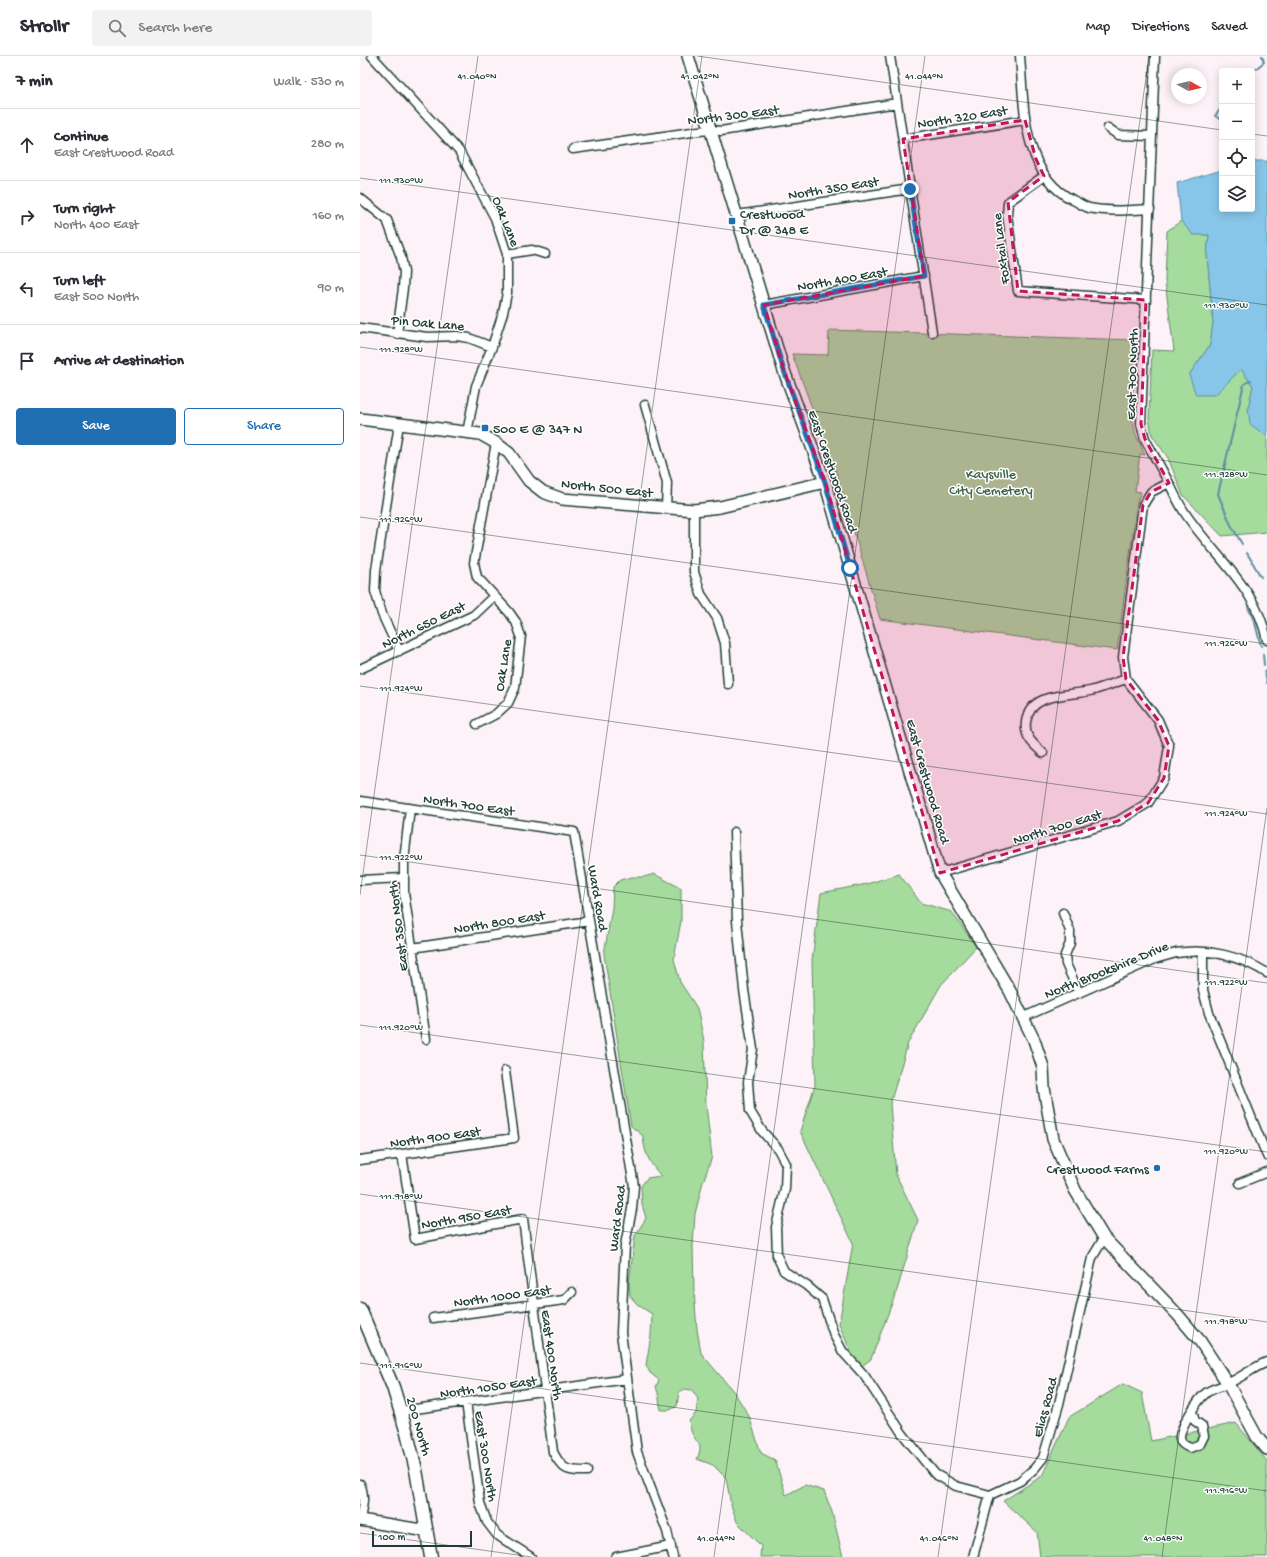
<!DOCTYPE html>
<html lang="en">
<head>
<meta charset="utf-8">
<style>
  body { margin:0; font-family:"Gochi Hand",sans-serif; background:#f2f2f3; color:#2b2b33 }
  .controls { position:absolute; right:12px; top:12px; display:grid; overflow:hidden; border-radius:4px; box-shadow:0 2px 10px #0003 }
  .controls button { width:36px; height:36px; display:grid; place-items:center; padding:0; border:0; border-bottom:1px solid #e1e1e2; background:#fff; color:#2b2b33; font:20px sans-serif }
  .compass { position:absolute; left:811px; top:12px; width:36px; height:36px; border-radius:50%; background:#fff; box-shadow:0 2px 10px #0003; rotate:98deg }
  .scale { position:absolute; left:12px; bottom:10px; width:100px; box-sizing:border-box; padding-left:4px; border:2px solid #1f3d34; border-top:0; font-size:11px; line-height:14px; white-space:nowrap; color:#1f3d34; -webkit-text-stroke:3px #fff; paint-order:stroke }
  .stop { position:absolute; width:12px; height:12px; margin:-9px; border:3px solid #1f6fb2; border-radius:50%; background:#fff }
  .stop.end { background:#1f6fb2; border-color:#fff; box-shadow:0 1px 4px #0008 }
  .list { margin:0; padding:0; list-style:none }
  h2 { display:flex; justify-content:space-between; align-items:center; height:52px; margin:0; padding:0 16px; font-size:17px }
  h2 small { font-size:13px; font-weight:400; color:#7c7c81 }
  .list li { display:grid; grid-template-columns:26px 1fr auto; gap:12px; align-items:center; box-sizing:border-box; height:72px; padding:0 16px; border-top:1px solid #e1e1e2 }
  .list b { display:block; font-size:15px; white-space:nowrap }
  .list p { margin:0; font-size:13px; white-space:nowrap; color:#7c7c81 }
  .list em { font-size:13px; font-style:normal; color:#7c7c81 }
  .actions { display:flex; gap:8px; padding:12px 16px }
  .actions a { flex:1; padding:9px 0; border:1px solid #1f6fb2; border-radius:4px; text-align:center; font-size:14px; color:#1f6fb2 }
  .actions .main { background:#1f6fb2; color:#fff }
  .icon { flex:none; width:22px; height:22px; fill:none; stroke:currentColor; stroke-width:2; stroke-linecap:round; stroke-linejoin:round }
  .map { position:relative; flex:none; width:907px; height:1501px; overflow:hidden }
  header { display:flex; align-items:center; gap:24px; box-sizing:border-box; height:56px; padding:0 20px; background:#fff; border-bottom:1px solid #e1e1e2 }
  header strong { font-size:19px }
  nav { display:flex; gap:22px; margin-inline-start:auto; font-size:14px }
  .search { width:280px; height:36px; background:#f2f2f3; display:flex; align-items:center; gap:10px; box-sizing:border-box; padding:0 14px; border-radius:4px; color:#7c7c81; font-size:15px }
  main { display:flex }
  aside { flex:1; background:#fff }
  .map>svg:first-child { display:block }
  .green { fill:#a5db9d; stroke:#628c68 }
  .water { fill:#87c6e8; stroke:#5d8fa0 }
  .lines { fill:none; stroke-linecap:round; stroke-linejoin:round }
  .stream { stroke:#5d8fa0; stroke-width:2 }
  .street-casing { stroke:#1f3d34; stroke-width:11 }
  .secondary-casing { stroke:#1f3d34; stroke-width:14 }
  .primary-casing { stroke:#1f3d34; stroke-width:15 }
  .street { stroke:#fff; stroke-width:8 }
  .secondary { stroke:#fff; stroke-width:11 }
  .primary { stroke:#fff; stroke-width:12 }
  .route { stroke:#1f6fb2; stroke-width:5 }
  .marked { fill:#c2185b; fill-opacity:0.2; stroke:#c2185b; stroke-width:3; stroke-dasharray:8 5; stroke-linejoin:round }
  .ticks { fill:none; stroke:#1f3d34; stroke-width:1; stroke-opacity:0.45 }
  .poi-dot { fill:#1f6fb2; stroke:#fff; stroke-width:1.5 }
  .labels { text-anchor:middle; stroke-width:3; stroke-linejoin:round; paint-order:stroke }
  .street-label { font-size:14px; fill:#1f3d34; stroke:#fff }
  .poi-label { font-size:14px; fill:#1f3d34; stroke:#fff; text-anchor:start }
  .park-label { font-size:14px; fill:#40644e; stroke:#fff }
  .ticks-label { font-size:10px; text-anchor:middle; fill:#1f3d34; stroke:#fff; stroke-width:3; stroke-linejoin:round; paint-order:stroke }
</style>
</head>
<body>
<header>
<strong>Strollr</strong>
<div class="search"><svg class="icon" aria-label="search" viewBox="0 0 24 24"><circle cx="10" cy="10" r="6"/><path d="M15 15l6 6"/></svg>Search here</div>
<nav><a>Map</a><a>Directions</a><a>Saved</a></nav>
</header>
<main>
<aside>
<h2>7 min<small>Walk · 530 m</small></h2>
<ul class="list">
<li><svg class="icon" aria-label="ahead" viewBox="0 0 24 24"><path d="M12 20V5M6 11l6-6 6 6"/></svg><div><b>Continue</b><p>East Crestwood Road</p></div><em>280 m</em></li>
<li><svg class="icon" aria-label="right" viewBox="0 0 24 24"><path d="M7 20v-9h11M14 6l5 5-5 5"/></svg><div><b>Turn right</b><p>North 400 East</p></div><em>160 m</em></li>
<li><svg class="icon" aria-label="left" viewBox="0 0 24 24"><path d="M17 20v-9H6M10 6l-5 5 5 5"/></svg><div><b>Turn left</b><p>East 500 North</p></div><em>90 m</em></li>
<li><svg class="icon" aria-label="arrive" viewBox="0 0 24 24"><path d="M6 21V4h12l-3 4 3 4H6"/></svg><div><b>Arrive at destination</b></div></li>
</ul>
<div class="actions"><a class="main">Save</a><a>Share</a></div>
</aside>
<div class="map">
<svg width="907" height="1501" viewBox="0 0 907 1501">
  <rect width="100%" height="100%" fill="#fdf2f7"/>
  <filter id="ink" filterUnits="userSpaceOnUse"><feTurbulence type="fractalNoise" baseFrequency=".025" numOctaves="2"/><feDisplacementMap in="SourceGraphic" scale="8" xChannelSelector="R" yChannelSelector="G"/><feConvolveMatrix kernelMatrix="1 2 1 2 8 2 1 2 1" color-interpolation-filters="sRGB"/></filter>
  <g filter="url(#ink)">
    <path class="green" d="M821,165L833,178L849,179L847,198L853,266L850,289L829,319L855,339L881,313L893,330L888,352L902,377L907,379V476L862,480L823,439L808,402L792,379L789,362L792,294L814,295L805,225L807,175Z
      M469,274L775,284L772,362L776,379L785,399L780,398L775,435L781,436L777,446L757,594L520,563L477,419L432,298L468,299Z
      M294,818L321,832V865L314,903L320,926L337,952L344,985L346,1049L352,1101L343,1126L335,1158L333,1190L334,1236L337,1273L341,1297L374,1336L389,1360L401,1397L415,1404L426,1439L445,1429L464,1435L472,1456L483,1501H400L401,1490L377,1466L371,1449L366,1422L353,1409L337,1403C344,1387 337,1389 332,1377C330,1374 330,1368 329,1365L336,1357L338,1343L332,1334L325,1333L319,1336L317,1350L310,1354H301C299,1346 299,1338 296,1331L299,1324L290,1317L286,1309L291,1279L292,1258L278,1249L270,1240L269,1227L275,1180L286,1162L282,1149L281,1130L287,1122L301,1120C290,1108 284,1097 283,1080L271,1070L244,898L252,852L253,831L260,824L272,821H284Z
      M539,818L561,847L592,856L616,891L581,929L548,987L530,1048L536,1119L558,1164L537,1234L511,1303L498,1313L479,1268L493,1187L440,1075L455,1029L452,904L461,837L507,828Z
      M763,1328L782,1337L791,1385L876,1367L907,1405V1501H680L677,1476L643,1445L682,1420L709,1361Z"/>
    <path class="water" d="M896,105H907V379L902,377L890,368L888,352L893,330L881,313L855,339H836L829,319L850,289L853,266L847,198L849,179H833L821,165L817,127L862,114V153H892V106Z"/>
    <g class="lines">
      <path class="stream" d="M892,16L904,6L902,0
        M862,51L855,60L862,64
        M882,488L871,469L858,438L884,328L891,324
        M887,497L901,521
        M888,551L895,567L901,590
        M903,598L904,609
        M905,615L907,627"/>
      <g class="street-casing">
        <path id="street" d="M12,0L99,95L135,162L147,198V237L143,257L132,291L116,330L107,377
          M530,0L572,276
          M660,0C664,49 662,119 713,144C718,146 723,150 729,152C749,156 770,154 790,153
          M748,72L758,79L792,80
          M543,83L665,64
          M213,93L339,75L350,74L361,75L537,47
          M684,120L648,146L647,159L658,235L786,244
          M0,142L27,164L41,201L44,216L43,232L37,278
          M377,159L550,133
          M147,198L172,194L185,198
          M404,249L564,220
          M0,272L67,281L97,280L109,282L132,291
          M285,349L307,427L306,452
          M809,427C814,437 819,448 825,457C853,499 897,532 907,584
          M334,454V516L341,538L357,562L365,587L368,628
          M39,595L22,558L15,535L16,514L39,368
          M0,613L114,559L134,540
          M117,668L136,658L148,647L155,632L161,580L156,566L149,556L117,521L114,507L136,387
          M683,697C673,688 664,681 666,666C670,636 708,640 730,635C742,632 754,627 766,623
          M0,745L214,776L274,1130L272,1153L265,1189L261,1277L277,1396L307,1475L313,1501
          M50,752L44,804V837L66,983
          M374,776L377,865L384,934L393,993L388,1026L390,1055L402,1075L418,1093L426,1108L425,1133L416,1171L417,1200L424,1215L447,1230L462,1243L474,1279L483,1296L504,1319L542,1377L575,1418L596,1430L630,1439
          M580,817L758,765L788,747L804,722L809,690L798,664L766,623L763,601L783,449L791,436L809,427L785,383L781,368L795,0
          M0,824L44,822
          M703,857L710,875V887L705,899L706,908L719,937
          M52,892L229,865
          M843,896V934L849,957L907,1100
          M664,961L795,903C802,901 809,899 816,897C848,892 880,900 907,917
          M42,1098L55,1183L163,1163L193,1396C203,1415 207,1415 227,1415
          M0,1104L154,1082L145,1015
          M880,1127L907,1116
          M73,1262L204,1244L212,1236
          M106,1346L120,1447L127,1466L137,1479L171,1501
          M41,1355L267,1323
          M832,1356L835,1365L842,1370L844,1380L840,1388L830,1392C826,1390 820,1388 820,1382C819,1373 838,1343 846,1337C852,1332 862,1331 869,1327C882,1321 894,1311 907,1306
          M0,1428C5,1439 3,1450 0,1462
          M256,1501L311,1490
          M613,1501L630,1439L660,1425L674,1413L683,1402L699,1348L732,1202L744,1182"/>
      </g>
      <g class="secondary-casing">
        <path id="secondary" d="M328,0L423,312L465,426L580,817L650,935L674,984L683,1011L684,1032L693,1083L715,1134L744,1182L818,1259L840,1285L868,1328L897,1381L907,1393
          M0,363L120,378L136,387L149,397L169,425L183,436L202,443L334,454L360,451L465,426
          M0,1464L67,1475"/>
      </g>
      <g class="primary-casing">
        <path id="primary" d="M0,1253L33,1331L47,1377L56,1414L71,1501"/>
      </g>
      <use href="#street" class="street"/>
      <use href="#secondary" class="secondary"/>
      <use href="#primary" class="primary"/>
    </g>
  </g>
  <g class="lines" filter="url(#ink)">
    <path class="route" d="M490,512L465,426L423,312L404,249L564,220L550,133"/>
  </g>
  <path class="marked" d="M665,64L676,103L684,120L648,146L658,235L786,244L781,368L785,383L809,427L791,436L783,449L763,601L766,623L798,664L809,690L804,722L788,747L758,765L580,817L465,426L423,312L404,249L564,220L543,83Z"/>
  <path class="ticks" d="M337,0L862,74M892,78L907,80M0,122L907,249M0,291L907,419M0,461L907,588M0,630L907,758M0,799L907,927M0,839L118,0M0,969L907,1096M0,1138L907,1266M0,1307L907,1435M0,1477L172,1501M131,1501L342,0M354,1501L565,0M578,1501L789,0M802,1501L907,752"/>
  <g class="poi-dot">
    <rect x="368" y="161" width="8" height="8" rx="2"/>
    <rect x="121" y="368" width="8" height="8" rx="2"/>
    <circle cx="797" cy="1112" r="4"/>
  </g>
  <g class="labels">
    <g class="street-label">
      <text transform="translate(373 58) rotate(-7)" y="5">North 300 East</text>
      <text transform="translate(602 60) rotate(-9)" y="5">North 320 East</text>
      <text transform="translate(473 131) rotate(-9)" y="5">North 350 East</text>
      <text transform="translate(147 165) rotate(68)" y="5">Oak Lane</text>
      <text transform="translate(640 193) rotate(-97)" y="5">Foxtail Lane</text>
      <text transform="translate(482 222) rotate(-10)" y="5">North 400 East</text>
      <text transform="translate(68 266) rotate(5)" y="5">Pin Oak Lane</text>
      <text transform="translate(771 318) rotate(-88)" y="5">East 700 North</text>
      <text transform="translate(474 415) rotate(71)" y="5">East Crestwood Road</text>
      <text transform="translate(247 431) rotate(6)" y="5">North 500 East</text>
      <text transform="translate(63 568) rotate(-26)" y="5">North 650 East</text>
      <text transform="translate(142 609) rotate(-81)" y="5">Oak Lane</text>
      <text transform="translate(569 725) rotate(74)" y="5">East Crestwood Road</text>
      <text transform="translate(109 748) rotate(8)" y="5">North 700 East</text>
      <text transform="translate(697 770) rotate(-17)" y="5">North 700 East</text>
      <text transform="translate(239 842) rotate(80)" y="5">Ward Road</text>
      <text transform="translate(139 865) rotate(-9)" y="5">North 800 East</text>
      <text transform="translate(37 870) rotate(-97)" y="5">East 350 North</text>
      <text transform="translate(746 913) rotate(-22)" y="5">North Brookshire Drive</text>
      <text transform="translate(75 1080) rotate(-8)" y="5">North 900 East</text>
      <text transform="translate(106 1160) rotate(-10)" y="5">North 950 East</text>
      <text transform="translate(256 1162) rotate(-83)" y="5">Ward Road</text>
      <text transform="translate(142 1239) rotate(-8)" y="5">North 1000 East</text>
      <text transform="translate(193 1299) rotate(82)" y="5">East 400 North</text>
      <text transform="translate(128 1330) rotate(-8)" y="5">North 1050 East</text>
      <text transform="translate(684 1351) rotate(-75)" y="5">Elias Road</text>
      <text transform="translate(60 1370) rotate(74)" y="5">200 North</text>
      <text transform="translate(127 1400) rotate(81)" y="5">East 300 North</text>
    </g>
    <g class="poi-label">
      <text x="380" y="162">Crestwood<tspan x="380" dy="16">Dr @ 348 E</tspan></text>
      <text x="133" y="377">500 E @ 347 N</text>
      <text x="789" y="1117" text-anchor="end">Crestwood Farms</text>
    </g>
    <g class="park-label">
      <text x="631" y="422">Kaysville<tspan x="631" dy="16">City Cemetery</tspan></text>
    </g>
  </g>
  <g class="ticks-label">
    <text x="117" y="23">41.040°N</text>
    <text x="340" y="23">41.042°N</text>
    <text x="564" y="23">41.044°N</text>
    <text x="41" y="127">111.930°W</text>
    <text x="866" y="252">111.930°W</text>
    <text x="41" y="296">111.928°W</text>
    <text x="866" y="421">111.928°W</text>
    <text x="41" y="466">111.926°W</text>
    <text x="866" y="590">111.926°W</text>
    <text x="41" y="635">111.924°W</text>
    <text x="866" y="760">111.924°W</text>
    <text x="41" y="804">111.922°W</text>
    <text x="866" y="929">111.922°W</text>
    <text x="41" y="974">111.920°W</text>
    <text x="866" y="1098">111.920°W</text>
    <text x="41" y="1143">111.918°W</text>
    <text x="866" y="1268">111.918°W</text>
    <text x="41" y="1312">111.916°W</text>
    <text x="866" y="1437">111.916°W</text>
    <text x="356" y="1485">41.044°N</text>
    <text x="579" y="1485">41.046°N</text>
    <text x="803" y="1485">41.048°N</text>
  </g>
</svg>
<div class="controls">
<button>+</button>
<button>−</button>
<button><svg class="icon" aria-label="locate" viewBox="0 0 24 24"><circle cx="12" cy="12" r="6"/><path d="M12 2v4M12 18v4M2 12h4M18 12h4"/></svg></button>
<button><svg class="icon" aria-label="layers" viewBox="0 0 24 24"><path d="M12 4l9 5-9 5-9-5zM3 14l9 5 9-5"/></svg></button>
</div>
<svg class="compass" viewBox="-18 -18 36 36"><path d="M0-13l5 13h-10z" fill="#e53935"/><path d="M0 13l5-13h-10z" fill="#7c7c81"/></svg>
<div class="scale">100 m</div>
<div class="stop" style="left:490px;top:512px"></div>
<div class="stop end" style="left:550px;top:133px"></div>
</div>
</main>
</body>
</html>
